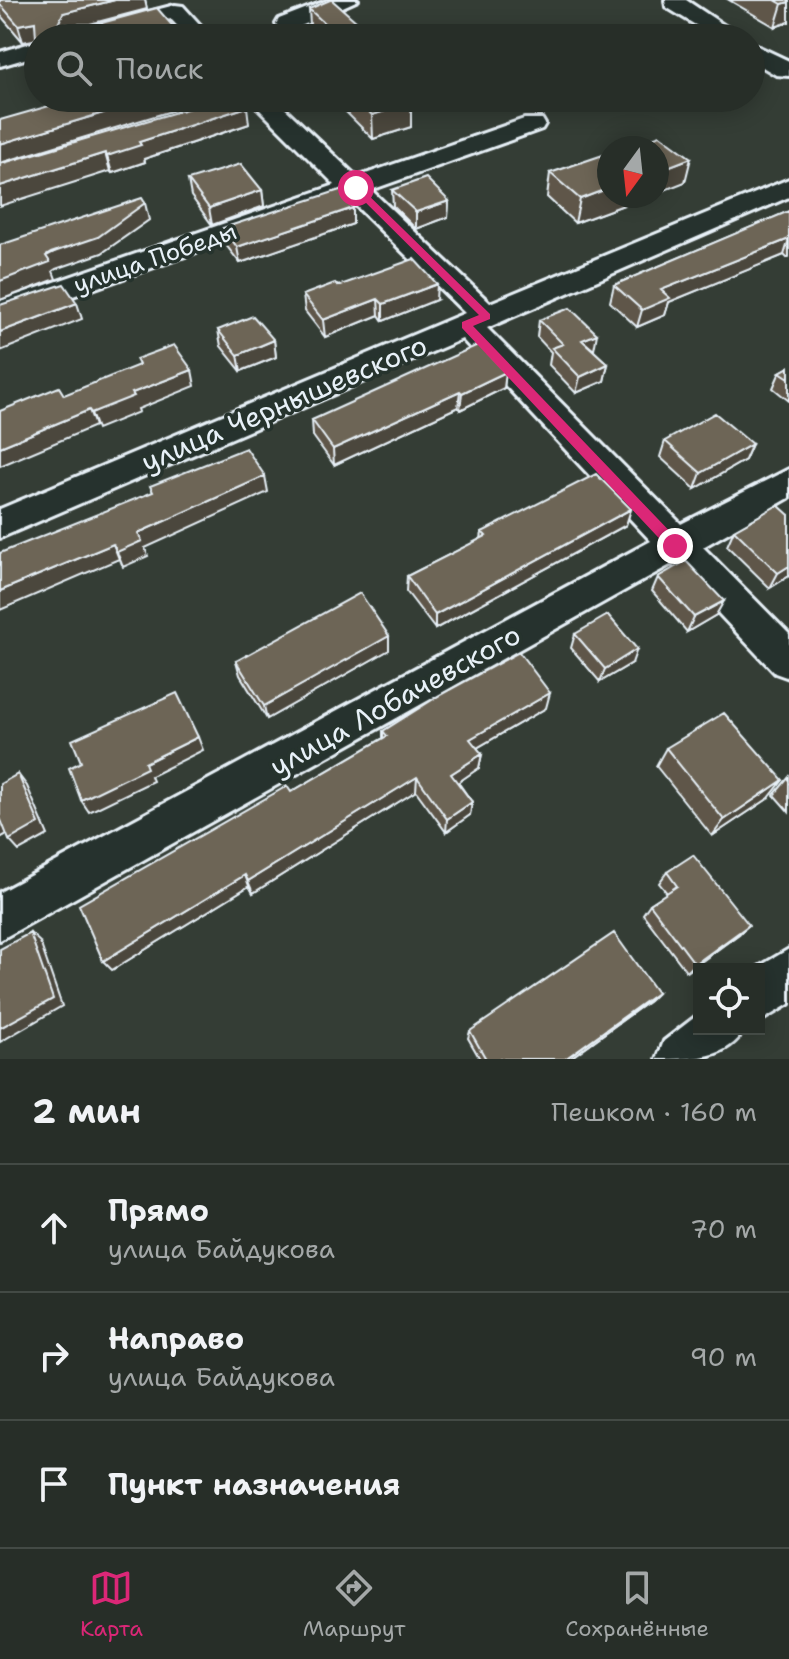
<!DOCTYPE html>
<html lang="ru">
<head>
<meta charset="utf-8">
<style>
  body { margin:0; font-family:"Shantell Sans",sans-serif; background:#333a34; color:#f1f3f6 }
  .controls { position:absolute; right:24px; bottom:24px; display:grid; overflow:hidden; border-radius:0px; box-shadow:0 4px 20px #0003 }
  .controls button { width:72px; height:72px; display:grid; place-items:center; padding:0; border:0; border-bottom:2px solid #434a45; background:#272e28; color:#f1f3f6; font:40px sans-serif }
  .compass { position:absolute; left:597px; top:136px; width:72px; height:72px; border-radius:50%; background:#272e28; box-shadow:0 4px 20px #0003; rotate:195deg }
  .stop { position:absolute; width:24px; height:24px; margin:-18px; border:6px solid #db2777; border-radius:50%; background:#fff }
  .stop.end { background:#db2777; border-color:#fff; box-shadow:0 2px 8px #0008 }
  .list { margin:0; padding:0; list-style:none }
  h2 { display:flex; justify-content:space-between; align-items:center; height:104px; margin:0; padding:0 32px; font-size:34px }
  h2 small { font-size:26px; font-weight:400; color:#a4a8a8 }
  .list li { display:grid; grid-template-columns:52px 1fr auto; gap:24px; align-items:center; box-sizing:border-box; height:128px; padding:0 32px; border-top:2px solid #434a45 }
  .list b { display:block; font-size:30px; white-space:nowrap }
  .list p { margin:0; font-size:26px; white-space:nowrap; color:#a4a8a8 }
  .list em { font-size:26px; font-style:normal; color:#a4a8a8 }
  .icon { flex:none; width:44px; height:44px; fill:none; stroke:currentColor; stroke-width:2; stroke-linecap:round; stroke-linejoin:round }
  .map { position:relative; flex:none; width:789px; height:1059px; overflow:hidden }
  .search { position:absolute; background:#272e28; box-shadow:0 4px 20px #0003; left:24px; right:24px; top:24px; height:88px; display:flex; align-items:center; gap:20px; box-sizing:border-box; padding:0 28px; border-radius:44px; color:#a4a8a8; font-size:30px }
  .sheet { height:488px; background:#272e28 }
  nav { display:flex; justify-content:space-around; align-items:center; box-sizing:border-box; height:112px; border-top:2px solid #434a45; background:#272e28; font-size:22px; color:#a4a8a8 }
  nav a { display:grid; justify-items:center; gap:4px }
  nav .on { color:#db2777 }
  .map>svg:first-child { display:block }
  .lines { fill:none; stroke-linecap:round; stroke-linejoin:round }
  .minor-casing { stroke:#e8f1f8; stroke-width:6 }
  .minor { fill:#26332d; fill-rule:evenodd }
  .wall { fill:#5e574a; stroke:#e8f1f8; stroke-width:2 }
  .shaded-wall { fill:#4c473c; stroke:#e8f1f8; stroke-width:2 }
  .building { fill:#6d6556; stroke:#e8f1f8; stroke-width:2 }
  .route { fill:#db2777 }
  .labels { text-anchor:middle; stroke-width:7; stroke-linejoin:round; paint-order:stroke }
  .far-street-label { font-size:24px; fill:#e8f1f8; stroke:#26332d }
  .street-label { font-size:28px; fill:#e8f1f8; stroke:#26332d }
</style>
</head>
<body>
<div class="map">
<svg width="789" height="1059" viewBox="0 0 789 1059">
  <rect width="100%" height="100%" fill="#343d35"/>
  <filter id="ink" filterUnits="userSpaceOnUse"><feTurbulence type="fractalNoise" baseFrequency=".0125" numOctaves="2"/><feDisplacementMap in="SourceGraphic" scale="16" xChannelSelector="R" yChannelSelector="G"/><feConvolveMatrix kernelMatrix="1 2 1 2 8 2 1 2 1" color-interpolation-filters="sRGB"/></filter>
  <g filter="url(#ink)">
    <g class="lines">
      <g class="minor-casing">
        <path id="minor" d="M328,0H358L301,26L311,38H288L276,24L279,19Z
          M665,0H686L743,38H717L666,7Z
          M175,5L183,6L212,38H189L171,19L101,38H65L68,33Z
          M38,41V55L0,66V52Z
          M751,43L789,61V76L776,75L751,60Z
          M248,98H274L357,177L524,119H542L545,124L542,129L371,190L490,303L789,179V197L487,328L681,524L789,469V498L703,547L789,634V678L775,673L672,564L0,940V892L651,541L462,339L0,538V509L465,313L348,198L0,322V301L335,185Z
          M789,949V1004L759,1022V969H755Z
          M699,1014V1029H745C727,1059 696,1059 657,1059L664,1041Z"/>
      </g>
      <use href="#minor" class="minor"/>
    </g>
    <path class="wall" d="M0,0H145L147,9L38,38V61L31,42L34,40L23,42L1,16L0,11Z
      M729,0H789V22L775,27Z
      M309,9L365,29L366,38H324L310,25Z
      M332,98H406L411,127L373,139Z
      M249,124L144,159L145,162L112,173L110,171L0,164Z
      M550,173L609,196H648L575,223L547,197Z
      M188,180L262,190L264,206L212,225L191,196Z
      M392,190L449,201L448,217L416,229L393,206Z
      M353,208V224L240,263L226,245L223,228Z
      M789,211V257L787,258L784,255L669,302L665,315L637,327L610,302L614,285Z
      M338,286L436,300L383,321L379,315L325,337L305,311L303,295Z
      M539,320L593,350L608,364L604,381L576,393L549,365L551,352L537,337Z
      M218,330L274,340L276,357L241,371L221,346Z
      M789,367V401L773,388L780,372Z
      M506,372L504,388L460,410L458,407L334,465L313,436L312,420Z
      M665,441L752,444L745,460L695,489L660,457Z
      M631,509L626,525L435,629L406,591L407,576L481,539L482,532Z
      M789,515V576L770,588L727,546L734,530Z
      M658,577L716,615L687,632L652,591Z
      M575,634L632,663L600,682L571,648Z
      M389,650L267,719L240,675L236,661Z
      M546,708L477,748L482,754L479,768L458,782L472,802L470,815L446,832L416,791L253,893L249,886L112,970L291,792L383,738V731Z
      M666,748L769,798L712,836L656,766Z
      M789,777V812L774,795Z
      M667,872L739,934L687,972L643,914L650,904L667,893L659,883Z
      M657,993L649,1001L569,1059H480L468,1038L470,1031Z"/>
    <path class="shaded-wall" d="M115,0H145L147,9L67,30L58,24L63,13Z
      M789,2V22L775,27L782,4Z
      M35,22L38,39L23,42L18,25Z
      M365,29L366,38H339L338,36Z
      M153,98H214L0,163V144Z
      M411,103V127L373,139L372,115Z
      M247,107L249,124L144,159L145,162L112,173L107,156L139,142Z
      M105,153L110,171L0,206V186Z
      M691,158L685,182L657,193V171Z
      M609,188V196H648L575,223L580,199Z
      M262,190L264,206L212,225L209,208Z
      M449,201L448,217L416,229V212Z
      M145,203L149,220L102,253L56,269L53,271L56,279L0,300V281Z
      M353,208V224L240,263L237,247Z
      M789,239L784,255L669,302L665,315L637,327L642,310L661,290Z
      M437,284L436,300L383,321V304Z
      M378,299L379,315L325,337L323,320Z
      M77,303L82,319L0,351V332Z
      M597,334L594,350L582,340Z
      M274,340L276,357L241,371L238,355Z
      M608,364L604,381L576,393L580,377Z
      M192,370L195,386L138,409L139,412L97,429L91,413L132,393Z
      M506,372L504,388L460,410L462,393Z
      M460,391L458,407L334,465L333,449Z
      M89,410L95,426L0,466V447Z
      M752,444L745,460L695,489L701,473Z
      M265,476L268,492L145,548L148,556L123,567L117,552L138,533Z
      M631,509L626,525L435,629V615Z
      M113,544L119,559L0,610V591Z
      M789,566V576L770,588L778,573Z
      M724,601L716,615L687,632L694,617Z
      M389,636V650L267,719L264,706Z
      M637,649L632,663L600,682L605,669Z
      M550,693L546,708L468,753L470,739Z
      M198,737L203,750L151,776L153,781L89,812L81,800L145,763Z
      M482,754L479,768L450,788L451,774Z
      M18,774L27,786L48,835L19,851L9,840Z
      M417,777L416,791L253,893L248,881Z
      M783,780L769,798L712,836L724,820Z
      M472,802L470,815L446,832L447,819Z
      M1,820L11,832L0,838V821Z
      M245,875L249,886L112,970L103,961Z
      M749,925L739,934L687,972L695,964Z
      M30,933L40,942L62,1006L0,1042V1028Z
      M657,993L649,1001L569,1059H565Z"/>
    <path class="building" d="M0,0H115L63,13L58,24H98L157,8L183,38H38V50L31,42L36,38L35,22L18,25L0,4Z
      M330,0H332L365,29L338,36L309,9Z
      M775,0H789V2L782,4Z
      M77,98H153L0,144V120Z
      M224,98H238L247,107L139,142L141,145L107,156L105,153L0,186V164Z
      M355,98H406L411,103L372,115Z
      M660,135L691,158L657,171V148H623Z
      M609,153V188L580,199L550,173Z
      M241,164L262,190L209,208L188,180Z
      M426,178L449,201L416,212L392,190Z
      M346,188L353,208L237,247L223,228Z
      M142,198L145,203L98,237L51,253L46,256L50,262L0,281V245Z
      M789,211V239L661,290L670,298L642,310L614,285Z
      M414,259L437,284L383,304L378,299L323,320L303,295L335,283L338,286Z
      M64,284L77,303L0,332V305Z
      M570,308L597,334L582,340L608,364L580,377L552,348L563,344L539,320Z
      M253,316L274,340L238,355L218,330Z
      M480,344L506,372L462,393L460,391L333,449L312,420Z
      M174,345L192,370L132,393L134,396L91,413L89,410L0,447V411L59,387L64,395L139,365L136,359Z
      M789,367V378L780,372Z
      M715,413L752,444L701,473L665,441Z
      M246,448L265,476L138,533L142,541L117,552L113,544L0,591V553L153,492L150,486Z
      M596,474L631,509L435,615L407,576L486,536L482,532Z
      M778,505L789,515V566L778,573L734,530Z
      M686,561L724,601L694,617L658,577Z
      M360,593L389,636L264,706L236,661Z
      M608,615L637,649L605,669L575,634Z
      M519,652L550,693L470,739L482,754L451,774L472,802L447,819L417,777L248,881L245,875L103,961L79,905L287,786L291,792L387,736L383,731L440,695Z
      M177,693L198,737L145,763L147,768L81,800L69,768L81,762L72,740Z
      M724,713L783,780L724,820L666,748Z
      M18,774L39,823L9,840L1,820L0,821V784Z
      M693,855L749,925L695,964L650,904L677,886L667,872Z
      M30,933L53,999L0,1028V949Z
      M614,933L657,993L565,1059H486L470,1031Z"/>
  </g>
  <path class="route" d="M353,186H359L490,314V319L473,326L680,542V550H670L462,328V322L479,315L353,190Z"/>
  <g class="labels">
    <g class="far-street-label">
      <text transform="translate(155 258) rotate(-19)" y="8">улица Победы</text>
    </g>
    <g class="street-label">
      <text transform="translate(284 403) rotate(-23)" y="10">улица Чернышевского</text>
      <text transform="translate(395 700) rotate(-29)" y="10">улица Лобачевского</text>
    </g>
  </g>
</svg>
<div class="controls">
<button><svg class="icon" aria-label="locate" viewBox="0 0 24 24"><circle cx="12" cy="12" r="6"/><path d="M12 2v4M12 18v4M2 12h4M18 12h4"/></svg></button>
</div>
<svg class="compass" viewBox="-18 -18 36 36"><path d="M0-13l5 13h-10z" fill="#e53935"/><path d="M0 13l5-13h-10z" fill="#a4a8a8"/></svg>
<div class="stop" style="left:356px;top:188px"></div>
<div class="stop end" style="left:675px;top:546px"></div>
<div class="search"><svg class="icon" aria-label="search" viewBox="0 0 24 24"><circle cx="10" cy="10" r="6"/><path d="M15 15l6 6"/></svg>Поиск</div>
</div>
<section class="sheet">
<h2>2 мин<small>Пешком · 160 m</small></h2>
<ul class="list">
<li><svg class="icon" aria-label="ahead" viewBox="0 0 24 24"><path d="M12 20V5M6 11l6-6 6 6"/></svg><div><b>Прямо</b><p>улица Байдукова</p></div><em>70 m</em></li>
<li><svg class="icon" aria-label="right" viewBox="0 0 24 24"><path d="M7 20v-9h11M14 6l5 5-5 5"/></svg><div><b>Направо</b><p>улица Байдукова</p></div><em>90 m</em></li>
<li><svg class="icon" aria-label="arrive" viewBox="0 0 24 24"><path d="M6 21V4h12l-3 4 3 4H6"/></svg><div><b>Пункт назначения</b></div></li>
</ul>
</section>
<nav>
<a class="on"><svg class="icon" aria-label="map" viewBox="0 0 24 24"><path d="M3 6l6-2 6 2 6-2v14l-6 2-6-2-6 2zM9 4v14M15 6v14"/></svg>Карта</a>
<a><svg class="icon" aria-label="directions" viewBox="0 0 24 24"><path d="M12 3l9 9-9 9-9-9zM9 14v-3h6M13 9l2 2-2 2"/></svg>Маршрут</a>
<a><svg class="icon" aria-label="saved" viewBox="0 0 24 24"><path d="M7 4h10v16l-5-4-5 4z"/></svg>Сохранённые</a>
</nav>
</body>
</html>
